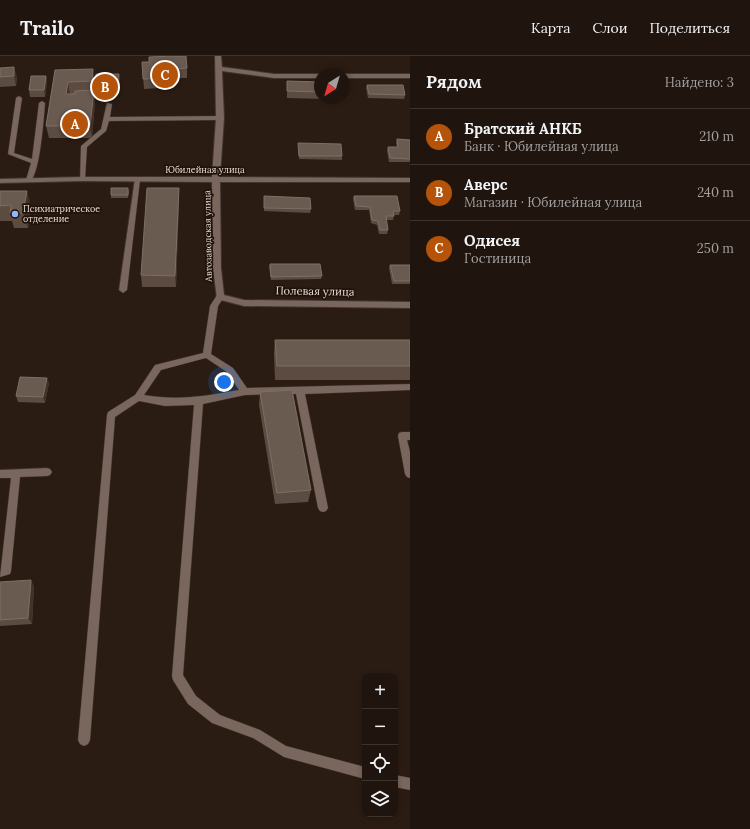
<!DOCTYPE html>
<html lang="ru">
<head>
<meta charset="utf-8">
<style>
  body { margin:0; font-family:Lora,serif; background:#2d221c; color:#f1f3f6 }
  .controls { position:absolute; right:12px; bottom:12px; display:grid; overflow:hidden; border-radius:8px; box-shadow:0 2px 6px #0003 }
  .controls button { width:36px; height:36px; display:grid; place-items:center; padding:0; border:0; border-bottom:1px solid #3d342e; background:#20150e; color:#f1f3f6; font:20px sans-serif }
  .compass { position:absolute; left:314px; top:12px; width:36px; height:36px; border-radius:50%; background:#20150e; box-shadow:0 2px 6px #0003; rotate:217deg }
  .you { position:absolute; left:224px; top:326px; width:14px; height:14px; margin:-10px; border:3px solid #fff; border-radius:50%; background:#1a73e8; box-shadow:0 0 0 6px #1a73e833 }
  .badge { display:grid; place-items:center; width:26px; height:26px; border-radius:50%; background:#b45309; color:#fff; font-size:13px; font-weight:700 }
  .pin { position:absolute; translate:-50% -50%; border:2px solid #fff; box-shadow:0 1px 4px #0006 }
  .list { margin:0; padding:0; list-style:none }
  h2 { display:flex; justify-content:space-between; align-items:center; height:52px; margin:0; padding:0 16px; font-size:17px }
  h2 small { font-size:13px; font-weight:400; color:#a29f9e }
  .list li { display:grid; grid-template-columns:26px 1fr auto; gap:12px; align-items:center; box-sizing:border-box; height:56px; padding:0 16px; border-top:1px solid #3d342e }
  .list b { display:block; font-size:15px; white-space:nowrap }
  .list p { margin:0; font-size:13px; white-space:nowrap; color:#a29f9e }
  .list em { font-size:13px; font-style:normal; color:#a29f9e }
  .icon { flex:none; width:22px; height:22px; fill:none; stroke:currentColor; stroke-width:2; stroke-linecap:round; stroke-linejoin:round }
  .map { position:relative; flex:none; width:410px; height:773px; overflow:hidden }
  header { display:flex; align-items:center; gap:24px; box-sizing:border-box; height:56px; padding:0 20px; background:#20150e; border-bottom:1px solid #3d342e }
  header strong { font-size:19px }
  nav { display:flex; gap:22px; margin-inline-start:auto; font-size:14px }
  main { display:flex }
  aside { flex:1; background:#20150e }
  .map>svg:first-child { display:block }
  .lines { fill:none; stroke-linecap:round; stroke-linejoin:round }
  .lane-casing { stroke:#413530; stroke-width:1 }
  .street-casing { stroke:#413530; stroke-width:2 }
  .lane { fill:#79665c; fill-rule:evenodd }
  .street { fill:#79665c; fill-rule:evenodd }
  .wall { fill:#5b4b41 }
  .shaded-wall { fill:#423228 }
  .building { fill:#6a5b51; stroke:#7e6f66 }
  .poi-dot { fill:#91b8fd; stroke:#21120a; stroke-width:1.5 }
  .labels { text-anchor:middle; stroke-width:3.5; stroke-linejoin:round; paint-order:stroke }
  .far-street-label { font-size:9px; fill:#e6dcd6; stroke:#21120a }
  .far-poi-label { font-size:9px; fill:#e6dcd6; stroke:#21120a; text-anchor:start }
  .street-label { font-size:11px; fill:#e6dcd6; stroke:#21120a }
</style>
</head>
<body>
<header>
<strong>Trailo</strong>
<nav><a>Карта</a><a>Слои</a><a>Поделиться</a></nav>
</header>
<main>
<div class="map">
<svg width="410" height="773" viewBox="0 0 410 773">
  <rect width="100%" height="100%" fill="#2b1c13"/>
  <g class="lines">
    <g class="lane-casing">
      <path id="lane" d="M19,40L22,42L14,97L32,103L39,47L42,45L45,47C44,60 40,122 29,126L26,124L31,107L8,98L16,42Z
        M107,47L112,48L110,61L220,60L223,62L220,64L109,65L106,75L87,91L85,123L82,125H80L81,90L101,73Z
        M135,122H139L140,124L127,234L123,237L119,234Z
        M220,238L224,241L218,250L211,298L233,312L247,332L410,328V334L305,338L328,452L326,455L323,456L320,455L318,452L296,338L245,339L203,348L183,619L196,640L220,659L260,674L286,690L365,711V723L284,701L253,682L212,667L188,648L173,624L172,620L194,349L165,350L139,345L115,361L90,684L88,688L84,690L80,688L78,684L107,359L108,356L135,339L155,309L203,297L210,250L217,239ZM206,302L227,316L239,334C205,340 179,345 144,339L161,314Z
        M402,376H410V384H407L410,396V422L407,421L405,418L398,380L399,377Z
        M47,412L50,413L52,416L50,419L47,420L20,421L11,515L10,518L0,521L11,422H0V414Z
        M395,719L410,722V734L395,731Z"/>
    </g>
    <g class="street-casing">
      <path id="street" d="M215,0H221L222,11L274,18H320V22H274L222,15L224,62L220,121L410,122V126H220L221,212L224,239L244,244L410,246V252L244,250L217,243L213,212L212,126L82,125L0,127V123L82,121H212L216,62Z
        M344,18H410V22H344Z"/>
    </g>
    <use href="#lane" class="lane"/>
    <use href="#street" class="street"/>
  </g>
  <path class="wall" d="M142,6L187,12V22H175V31L144,33Z
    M0,12L17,21L16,30L0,31Z
    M55,14L95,25L119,18L120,25L119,31H115L114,38H95L94,33V37L95,46L92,82H49L46,70Z
    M46,20L47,26L45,41H30L29,34Z
    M287,25L320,26V42H324V43L287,42Z
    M367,29L405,39L404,43L368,42L366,32Z
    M397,83L410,85V106H389L387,94L388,91H397L396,87Z
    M298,87L342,100V104L299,103L298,91Z
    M128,132L129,136L128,142H111V139Z
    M179,132V144L176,231H142L141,219Z
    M0,135L31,150L28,172H14L12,165H0Z
    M264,140L311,153L310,157L264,155Z
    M354,140L400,155L399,159H394V160L393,164H386L388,174L387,178H379L377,169L371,167L369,154H355L353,143Z
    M270,208L322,220L321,223L271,224L269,211Z
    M390,209H410V228H392L389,212Z
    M275,284H410V324H275L274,298Z
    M49,327L45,347L18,346L16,340Z
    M260,336L311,434L308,446L275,448L259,349Z
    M0,526L34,530L32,568L0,570Z"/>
  <path class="shaded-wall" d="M14,11L17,21L16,30L14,20Z
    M93,13L95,25L94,31V37L95,46L92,82L90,70L93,35L92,25Z
    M119,18L120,25L119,31L118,25Z
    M46,20L47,26L45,41L44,34Z
    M114,25L115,31L114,38L113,31Z
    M68,26L70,38H66Z
    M179,132V144L176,231L175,220Z
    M27,135L31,150L28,172L23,157Z
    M47,322L49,327L45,347L43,341Z
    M31,524L34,530L32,568L28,562Z"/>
  <path class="building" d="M174,0H186L187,12L174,13L175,22L143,23L142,6H149V1Z
    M14,11V20L0,21V12Z
    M93,13L92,25L68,26L66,38H75V35L94,34L90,70H46L55,14Z
    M96,18H119L118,25H114L113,31H94Z
    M31,20H46L44,34H29Z
    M287,25L320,26V36L287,35Z
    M367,29H403L405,39L369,38Z
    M397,83L410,84V103L390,102L388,91H398Z
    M298,87L341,88L342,100H299Z
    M111,132H128V139H111Z
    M147,132H179L175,220L141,219Z
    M0,135H27L23,157H10L11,149L0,150Z
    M264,140L310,142L311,153L264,152Z
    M354,140H397L400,155H393L394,160H386L388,174H380L378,165L372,164L370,151L356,150Z
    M270,208H320L322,220L271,221Z
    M390,209H410V225H394Z
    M275,284H410V310H277Z
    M20,321L47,322L43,341L16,340Z
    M292,334L311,434L277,437L260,336Z
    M31,524L28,562L0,564V526Z"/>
  <circle class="poi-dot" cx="15" cy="158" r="4"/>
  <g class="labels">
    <g class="far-street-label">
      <text x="205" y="117">Юбилейная улица</text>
      <text transform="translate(208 180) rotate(-91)" y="3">Автозаводская улица</text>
    </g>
    <g class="far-poi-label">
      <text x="23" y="156">Психиатрическое<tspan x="23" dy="10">отделение</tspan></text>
    </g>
    <g class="street-label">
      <text transform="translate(315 235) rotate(1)" y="4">Полевая улица</text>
    </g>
  </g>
</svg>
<div class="controls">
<button>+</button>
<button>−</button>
<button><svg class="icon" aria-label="locate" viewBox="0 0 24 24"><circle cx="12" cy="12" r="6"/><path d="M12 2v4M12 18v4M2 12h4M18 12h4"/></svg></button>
<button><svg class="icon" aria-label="layers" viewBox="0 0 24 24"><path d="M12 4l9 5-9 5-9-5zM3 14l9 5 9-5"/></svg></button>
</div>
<svg class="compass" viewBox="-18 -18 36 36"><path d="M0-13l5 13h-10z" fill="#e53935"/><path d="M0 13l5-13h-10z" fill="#a29f9e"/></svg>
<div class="you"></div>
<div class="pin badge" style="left:75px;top:68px">A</div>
<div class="pin badge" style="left:105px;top:31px">B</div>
<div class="pin badge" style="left:165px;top:19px">C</div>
</div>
<aside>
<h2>Рядом<small>Найдено: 3</small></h2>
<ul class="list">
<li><span class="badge">A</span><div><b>Братский АНКБ</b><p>Банк · Юбилейная улица</p></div><em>210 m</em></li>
<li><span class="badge">B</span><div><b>Аверс</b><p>Магазин · Юбилейная улица</p></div><em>240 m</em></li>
<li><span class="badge">C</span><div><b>Одисея</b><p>Гостиница</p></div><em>250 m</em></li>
</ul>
</aside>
</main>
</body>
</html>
